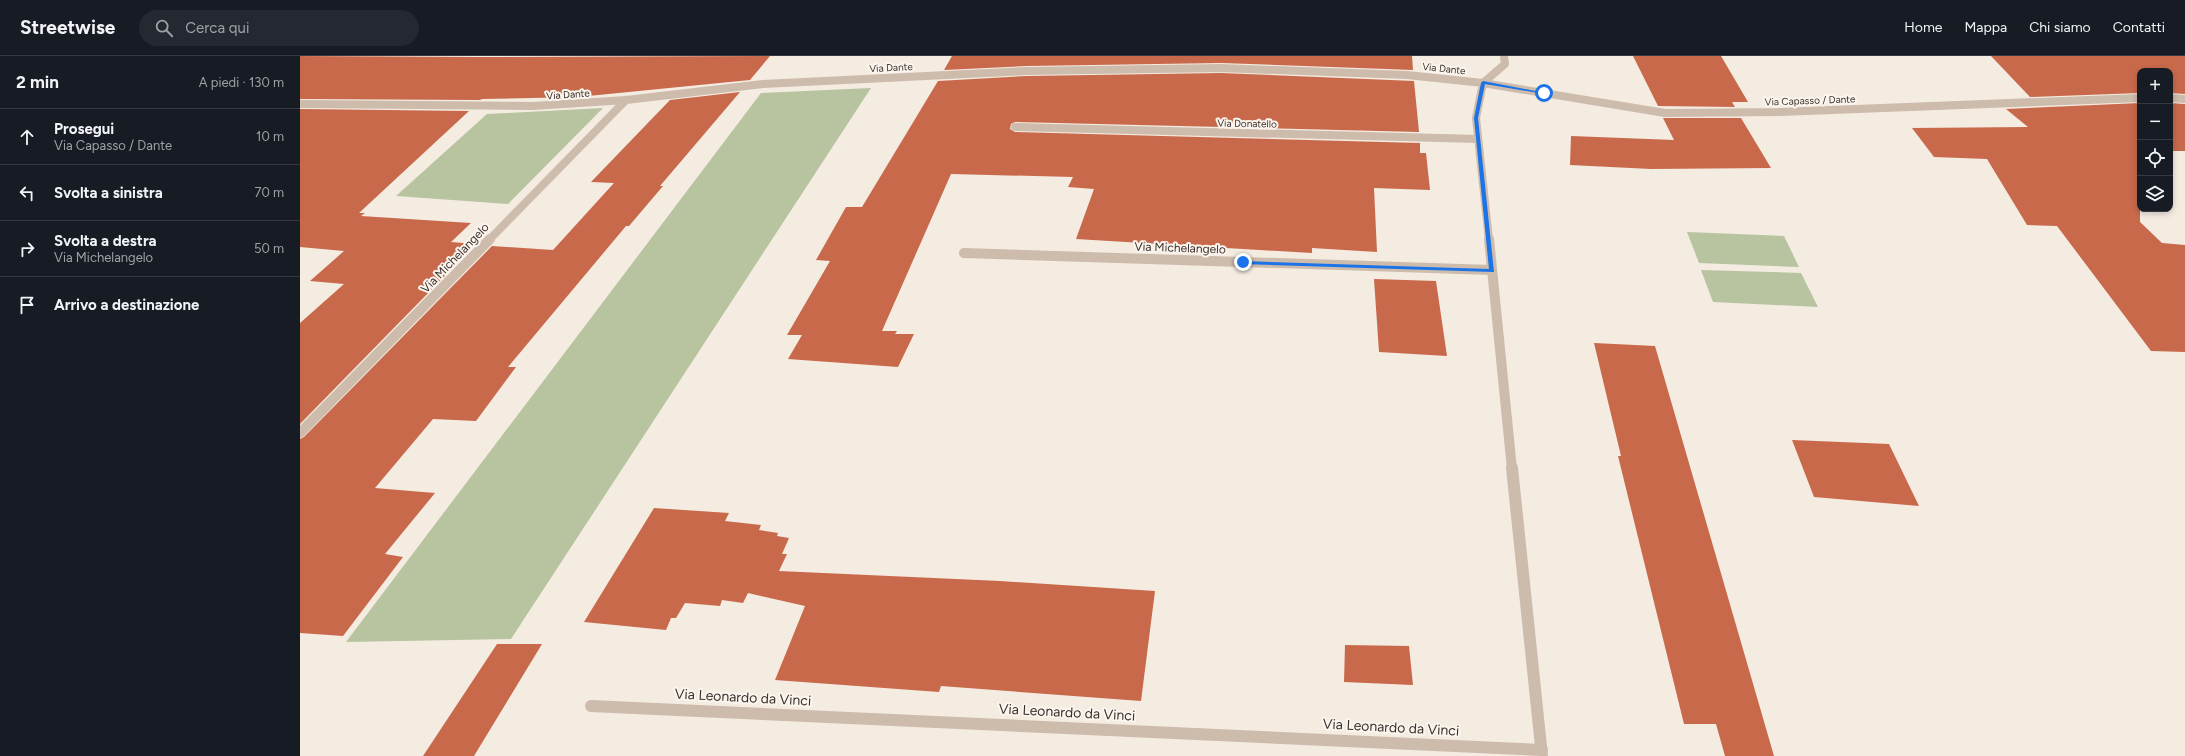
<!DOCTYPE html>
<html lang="it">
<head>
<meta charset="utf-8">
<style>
  body { margin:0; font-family:Figtree,sans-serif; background:#242831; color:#f1f3f6 }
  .controls { position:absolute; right:12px; top:12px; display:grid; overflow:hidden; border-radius:8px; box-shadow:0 2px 6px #0003 }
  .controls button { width:36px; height:36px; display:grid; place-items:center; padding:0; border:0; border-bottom:1px solid #363941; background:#171b24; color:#f1f3f6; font:20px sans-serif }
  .stop { position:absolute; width:12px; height:12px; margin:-9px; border:3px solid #1a73e8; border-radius:50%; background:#fff }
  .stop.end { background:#1a73e8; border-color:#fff; box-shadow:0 1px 4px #0008 }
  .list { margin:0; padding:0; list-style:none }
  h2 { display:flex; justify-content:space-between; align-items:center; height:52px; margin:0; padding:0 16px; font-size:17px }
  h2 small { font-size:13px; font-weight:400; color:#9ea1a6 }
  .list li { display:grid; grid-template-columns:26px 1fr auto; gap:12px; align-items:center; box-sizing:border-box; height:56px; padding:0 16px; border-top:1px solid #363941 }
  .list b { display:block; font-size:15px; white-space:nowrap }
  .list p { margin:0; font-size:13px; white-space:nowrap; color:#9ea1a6 }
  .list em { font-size:13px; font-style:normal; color:#9ea1a6 }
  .icon { flex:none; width:22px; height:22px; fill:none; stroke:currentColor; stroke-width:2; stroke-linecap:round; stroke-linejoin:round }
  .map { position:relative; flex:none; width:1885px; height:700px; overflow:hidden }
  header { display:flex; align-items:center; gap:24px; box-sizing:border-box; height:56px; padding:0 20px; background:#171b24; border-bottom:1px solid #363941 }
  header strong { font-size:19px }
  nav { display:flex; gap:22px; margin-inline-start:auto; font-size:14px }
  .search { width:280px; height:36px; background:#242831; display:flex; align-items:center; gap:10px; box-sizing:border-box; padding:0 14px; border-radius:22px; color:#9ea1a6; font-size:15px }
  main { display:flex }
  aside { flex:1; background:#171b24 }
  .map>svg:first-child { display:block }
  .green { fill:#b8c4a0 }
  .building { fill:#c8694b }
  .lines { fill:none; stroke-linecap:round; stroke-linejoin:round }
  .street-far2 { stroke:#cdbbac; stroke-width:8 }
  .street-far1 { stroke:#cdbbac; stroke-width:10 }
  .street { stroke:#cdbbac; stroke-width:12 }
  .route { fill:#1a73e8 }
  .labels { text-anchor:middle; stroke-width:4; stroke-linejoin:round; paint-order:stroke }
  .far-street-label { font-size:10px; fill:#3b302b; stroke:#fbf5ee }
  .street-label { font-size:12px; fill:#3b302b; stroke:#fbf5ee }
  .near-street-label { font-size:14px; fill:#3b302b; stroke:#fbf5ee }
</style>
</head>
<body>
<header>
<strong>Streetwise</strong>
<div class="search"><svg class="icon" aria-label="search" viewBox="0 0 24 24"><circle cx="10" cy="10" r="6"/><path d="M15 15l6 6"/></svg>Cerca qui</div>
<nav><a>Home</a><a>Mappa</a><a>Chi siamo</a><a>Contatti</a></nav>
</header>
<main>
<aside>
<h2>2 min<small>A piedi · 130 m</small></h2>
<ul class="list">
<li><svg class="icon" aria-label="ahead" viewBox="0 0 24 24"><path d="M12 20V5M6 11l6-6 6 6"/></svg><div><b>Prosegui</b><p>Via Capasso / Dante</p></div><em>10 m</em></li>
<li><svg class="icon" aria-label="left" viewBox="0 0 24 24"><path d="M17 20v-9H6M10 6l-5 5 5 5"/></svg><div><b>Svolta a sinistra</b></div><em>70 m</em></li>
<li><svg class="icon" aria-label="right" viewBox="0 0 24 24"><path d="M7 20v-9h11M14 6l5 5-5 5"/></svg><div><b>Svolta a destra</b><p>Via Michelangelo</p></div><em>50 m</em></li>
<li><svg class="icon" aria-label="arrive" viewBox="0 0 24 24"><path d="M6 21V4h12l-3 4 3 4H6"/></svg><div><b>Arrivo a destinazione</b></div></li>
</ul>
</aside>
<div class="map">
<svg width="1885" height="700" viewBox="0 0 1885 700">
  <rect width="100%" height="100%" fill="#f4ebe1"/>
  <path class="green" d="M571,32L211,583L46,586L461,37Z
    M303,52L208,148L96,140L187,58Z
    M1387,176L1484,180L1499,211L1399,207Z
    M1401,214L1501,217L1518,251L1413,246Z"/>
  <path class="building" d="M0,0L173,1L470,0L450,24L278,41L182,43L180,44L0,43Z
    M652,0H1112L1113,14L921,7L727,10L644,14Z
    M1333,0H1421L1448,46H1432L1435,51L1358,50Z
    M1691,0H1885V38L1870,37V15H1840V37L1730,41Z
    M921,17L1114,25L1119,76L715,66L711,68L710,73L715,76L1120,87V97H1126L1130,134L1074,132L1077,196L1012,192V197L776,183L794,133L768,131L773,121L651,118L582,275H597L595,278H614L598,311L488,303L502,279H487L530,205L516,204L546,151H562L638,25L727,20Z
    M440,36L360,130H363L329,170H326L208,311H216L176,365L133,363L75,432L135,437L85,498L103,501L43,580L0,577V383L4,381L192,190L253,194L314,127L291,126L370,44Z
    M1840,47V166L1862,187L1885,189V296L1851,295L1757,170L1727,169L1687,103L1634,101L1612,72L1728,71L1706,53Z
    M1870,47L1885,48V95H1870Z
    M0,53L169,55L59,157H65L61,160L171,167L151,186L176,188L0,368V267L44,228L10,225L44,195L0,191Z
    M1363,62H1441L1471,112L1351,113L1270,109L1271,80L1374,84Z
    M1074,223L1136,225L1147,300L1079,296Z
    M1294,287L1355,290L1474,700H1425L1416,668H1384L1318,400H1321Z
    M1492,384L1589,388L1619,450L1514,441Z
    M354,452L429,457L425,465L461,469L459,474L478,477L477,480L489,482L482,498H487L479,515L700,525L855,535L841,645L641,630L639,636L475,624L505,550L448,537L443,547L422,544L420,550L385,547L376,562H371L366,574L284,566Z
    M197,588H242L174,700H123Z
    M1045,589L1109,590L1113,629L1044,626Z"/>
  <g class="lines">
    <path class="street-far2" d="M1183,27L1176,62L1189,184
      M1183,27L1205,8L1204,0
      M1870,42L1885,43
      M0,48L233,50L326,44L463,28L727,15L921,12L1107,19L1183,27L1365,57L1480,56L1840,42
      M715,71L1178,83
      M189,184L326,44"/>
    <path class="street-far1" d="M1189,183L1212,413
      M664,197L1192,214
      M0,377L190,183"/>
    <path class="street" d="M1212,412L1242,700
      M291,650L1242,694"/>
  </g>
  <path class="route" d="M1183,25L1246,37L1244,38L1185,28L1178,62L1194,216L941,208L943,205L1189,213L1174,62L1181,27Z"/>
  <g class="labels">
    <g class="far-street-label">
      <text transform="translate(591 11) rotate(-3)" y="4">Via Dante</text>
      <text transform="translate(1144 12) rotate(6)" y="4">Via Dante</text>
      <text transform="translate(268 38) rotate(-4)" y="4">Via Dante</text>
      <text transform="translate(1510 44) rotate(-2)" y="4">Via Capasso / Dante</text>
      <text transform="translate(947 67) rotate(1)" y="4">Via Donatello</text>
    </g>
    <g class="street-label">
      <text transform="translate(880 192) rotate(2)" y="4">Via Michelangelo</text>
      <text transform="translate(155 202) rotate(-46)" y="4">Via Michelangelo</text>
    </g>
    <g class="near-street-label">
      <text transform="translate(443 641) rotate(3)" y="5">Via Leonardo da Vinci</text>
      <text transform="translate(767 656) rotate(3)" y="5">Via Leonardo da Vinci</text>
      <text transform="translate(1091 671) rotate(3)" y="5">Via Leonardo da Vinci</text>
    </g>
  </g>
</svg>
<div class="controls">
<button>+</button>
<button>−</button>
<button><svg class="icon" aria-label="locate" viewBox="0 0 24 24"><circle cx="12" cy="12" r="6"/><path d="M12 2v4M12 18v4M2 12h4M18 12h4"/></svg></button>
<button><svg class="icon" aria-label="layers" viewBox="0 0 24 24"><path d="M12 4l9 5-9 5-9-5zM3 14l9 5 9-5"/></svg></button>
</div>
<div class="stop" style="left:1244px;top:37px"></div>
<div class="stop end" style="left:943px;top:206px"></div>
</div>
</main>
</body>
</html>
